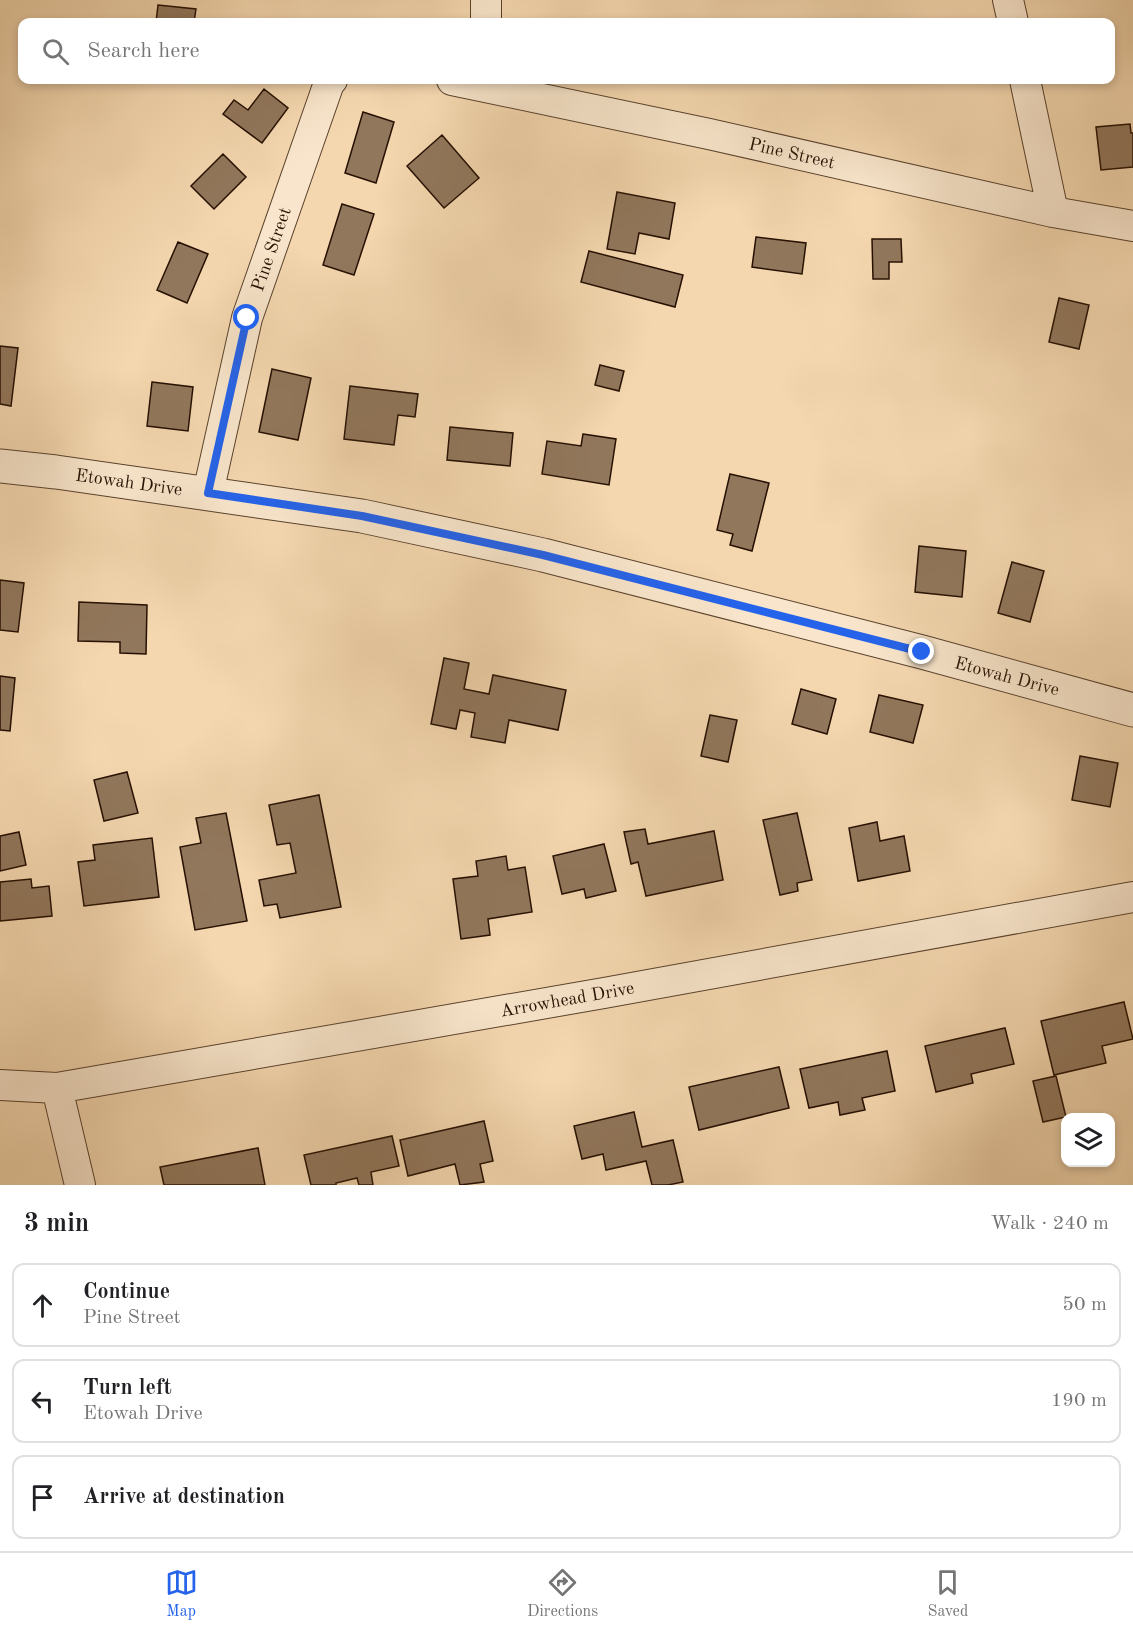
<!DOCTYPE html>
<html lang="en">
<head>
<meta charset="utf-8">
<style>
  body { margin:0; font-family:"Old Standard TT",serif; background:#f6f6f6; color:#202124 }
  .controls { position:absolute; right:18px; bottom:18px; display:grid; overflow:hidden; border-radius:12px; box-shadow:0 3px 9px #0003 }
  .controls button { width:54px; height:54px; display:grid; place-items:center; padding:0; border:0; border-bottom:2px solid #e0e0e0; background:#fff; color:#202124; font:30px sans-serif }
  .stop { position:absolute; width:18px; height:18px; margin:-14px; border:4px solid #2563eb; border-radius:50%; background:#fff }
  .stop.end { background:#2563eb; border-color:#fff; box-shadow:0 2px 6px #0008 }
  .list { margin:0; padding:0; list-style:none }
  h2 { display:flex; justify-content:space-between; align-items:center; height:78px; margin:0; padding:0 24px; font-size:26px }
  h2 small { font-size:20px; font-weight:400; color:#757577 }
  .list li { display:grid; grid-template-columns:39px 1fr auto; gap:18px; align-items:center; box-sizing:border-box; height:84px; margin:0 12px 12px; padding:0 12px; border:2px solid #e0e0e0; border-radius:12px }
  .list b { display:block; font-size:22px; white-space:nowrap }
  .list p { margin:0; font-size:20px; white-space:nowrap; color:#757577 }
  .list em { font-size:20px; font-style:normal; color:#757577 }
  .icon { flex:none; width:33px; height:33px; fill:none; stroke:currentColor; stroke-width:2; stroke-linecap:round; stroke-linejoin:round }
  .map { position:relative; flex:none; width:1133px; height:1185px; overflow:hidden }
  .search { position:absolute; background:#fff; box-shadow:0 3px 9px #0003; left:18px; right:18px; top:18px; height:66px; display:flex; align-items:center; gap:15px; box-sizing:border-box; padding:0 21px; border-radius:12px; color:#757577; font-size:22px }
  .sheet { height:366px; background:#fff }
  nav { display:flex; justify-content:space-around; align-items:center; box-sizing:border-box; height:84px; border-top:2px solid #e0e0e0; background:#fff; font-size:16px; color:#757577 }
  nav a { display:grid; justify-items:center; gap:3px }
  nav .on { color:#2563eb }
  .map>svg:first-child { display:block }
  .building { fill:#91775c; stroke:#261002; stroke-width:1.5 }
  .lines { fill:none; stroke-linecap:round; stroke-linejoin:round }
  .minor-casing { stroke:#5a422d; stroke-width:32 }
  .tertiary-casing { stroke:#5a422d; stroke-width:35 }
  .minor { stroke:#f8e5cb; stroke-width:30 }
  .tertiary { stroke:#f8e5cb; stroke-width:33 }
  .route { stroke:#2563eb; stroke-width:8 }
  .labels { text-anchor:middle; stroke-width:4.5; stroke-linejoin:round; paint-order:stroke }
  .street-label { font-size:18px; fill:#261002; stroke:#f8e5cb }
</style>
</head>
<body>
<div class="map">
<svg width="1133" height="1185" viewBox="0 0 1133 1185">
  <rect width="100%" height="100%" fill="#f4d7af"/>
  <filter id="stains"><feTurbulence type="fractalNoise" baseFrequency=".00333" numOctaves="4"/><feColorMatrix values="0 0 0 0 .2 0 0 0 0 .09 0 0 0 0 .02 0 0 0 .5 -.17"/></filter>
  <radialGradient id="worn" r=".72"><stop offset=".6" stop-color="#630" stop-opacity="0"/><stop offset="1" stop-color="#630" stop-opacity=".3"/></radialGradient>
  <path class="building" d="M158,5L196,9L194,22H156Z
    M264,89L288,108L262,143L223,114L234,100L248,110Z
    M363,112L394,122L376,183L345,173Z
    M1130,124L1131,133H1133V167L1101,170L1096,127Z
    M442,135L479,178L444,208L407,166Z
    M223,154L246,177L214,209L191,186Z
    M617,192L675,203L669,239L639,233L635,254L607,249Z
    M342,204L374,214L354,275L323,265Z
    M756,237L806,243L802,274L752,267Z
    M872,239H901L902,262H889V279H873Z
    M178,242L208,254L187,303L157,290Z
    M589,251L683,275L675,307L581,282Z
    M1059,298L1089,305L1079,349L1049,342Z
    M0,346L18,348L11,406L0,404Z
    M600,365L624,371L619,391L595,385Z
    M272,369L311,378L298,440L259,432Z
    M152,382L193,387L188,431L147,426Z
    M350,386L418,394L415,417L398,415L394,445L344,439Z
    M450,427L513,433L510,466L447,460Z
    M583,434L616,439L609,485L542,474L547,441L581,446Z
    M730,474L769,483L752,551L730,545L733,534L717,530Z
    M919,546L966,551L962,597L915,592Z
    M1012,562L1044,571L1030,622L998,613Z
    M0,580L24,583L18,632L0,630Z
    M79,602L147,605L146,654L120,653V642L78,641Z
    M444,658L469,663L464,689L489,694L493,675L566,690L558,730L509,720L505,743L471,737L475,713L460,710L456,729L431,724Z
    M0,676L15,678L10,731L0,730Z
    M801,689L836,699L827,734L792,724Z
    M879,695L923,705L913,743L870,732Z
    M710,715L737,720L728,762L701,756Z
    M1080,756L1118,763L1110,807L1072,800Z
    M127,772L138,813L104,821L94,780Z
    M319,795L341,907L280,918L277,904L264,906L259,880L296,873L290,843L277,845L269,805Z
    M226,813L247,921L195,930L180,847L201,843L196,818Z
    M797,813L812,880L797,883L798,891L780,895L763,820Z
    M877,822L880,841L904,836L910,871L858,881L849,828Z
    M645,829L648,844L714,831L723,880L646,896L638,862L631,864L624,832Z
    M19,832L26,865L0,871V836Z
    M152,838L159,897L84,906L78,862L95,860L93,845Z
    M604,844L616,891L586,898L584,889L562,894L553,856Z
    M506,856L508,870L525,867L532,912L488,919L490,935L461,939L453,879L478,876L476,861Z
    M31,879L32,888L49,886L52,916L0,921V882Z
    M1124,1002L1133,1039L1102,1046L1106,1063L1054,1075L1041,1021Z
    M1005,1028L1014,1064L971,1074L973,1083L936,1092L925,1046Z
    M887,1051L895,1091L862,1098L865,1110L840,1115L838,1102L809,1108L800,1069Z
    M779,1067L789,1108L699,1130L689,1087Z
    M1056,1076L1066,1117L1043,1122L1033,1081Z
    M634,1112L642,1147L673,1140L683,1182L668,1185H652L646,1161L606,1170L603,1154L582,1159L574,1126Z
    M484,1121L493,1161L480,1164L484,1182L460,1185L455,1164L408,1176L400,1140Z
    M392,1136L399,1166L371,1172L373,1185H359L357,1178L336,1183V1185H311L304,1155Z
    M258,1148L265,1185H164L160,1167Z"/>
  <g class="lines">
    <g class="minor-casing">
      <path id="minor" d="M1008,0L1013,22
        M486,22V0
        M452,80L709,134L1053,212L1133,226
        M1025,80L1053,212
        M208,493L247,318L329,83L332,80
        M0,1085L57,1088L604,993L1133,897
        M57,1088L80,1185"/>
    </g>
    <g class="tertiary-casing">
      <path id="tertiary" d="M0,466L56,472L362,516L543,555L922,652L1133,710"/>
    </g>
    <use href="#minor" class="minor"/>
    <use href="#tertiary" class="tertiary"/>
  </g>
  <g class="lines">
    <path class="route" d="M247,318L208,493L362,516L543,555L922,652"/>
  </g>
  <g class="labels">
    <g class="street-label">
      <text transform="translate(792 153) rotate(13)" y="6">Pine Street</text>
      <text transform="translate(271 249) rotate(-71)" y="6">Pine Street</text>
      <text transform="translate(129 482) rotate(8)" y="6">Etowah Drive</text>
      <text transform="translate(1007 676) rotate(15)" y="6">Etowah Drive</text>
      <text transform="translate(567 999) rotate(-10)" y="6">Arrowhead Drive</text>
    </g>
  </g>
  <rect width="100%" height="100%" filter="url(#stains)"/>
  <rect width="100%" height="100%" fill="url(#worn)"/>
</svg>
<div class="controls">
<button><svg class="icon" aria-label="layers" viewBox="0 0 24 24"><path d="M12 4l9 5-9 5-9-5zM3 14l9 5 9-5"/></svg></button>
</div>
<div class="stop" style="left:247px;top:318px"></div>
<div class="stop end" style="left:922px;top:652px"></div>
<div class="search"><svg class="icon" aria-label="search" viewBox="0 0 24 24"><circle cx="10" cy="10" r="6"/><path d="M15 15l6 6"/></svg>Search here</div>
</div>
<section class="sheet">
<h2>3 min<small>Walk · 240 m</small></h2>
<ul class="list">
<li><svg class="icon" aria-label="ahead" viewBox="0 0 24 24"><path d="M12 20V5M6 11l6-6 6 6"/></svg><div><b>Continue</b><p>Pine Street</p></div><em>50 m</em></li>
<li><svg class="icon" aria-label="left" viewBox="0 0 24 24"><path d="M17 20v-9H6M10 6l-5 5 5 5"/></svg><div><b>Turn left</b><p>Etowah Drive</p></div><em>190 m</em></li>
<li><svg class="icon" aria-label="arrive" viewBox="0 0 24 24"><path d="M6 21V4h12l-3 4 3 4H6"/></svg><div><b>Arrive at destination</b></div></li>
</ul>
</section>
<nav>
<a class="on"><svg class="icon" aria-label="map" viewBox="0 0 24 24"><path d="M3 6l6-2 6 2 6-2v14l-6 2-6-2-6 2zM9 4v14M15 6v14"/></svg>Map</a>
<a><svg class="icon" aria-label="directions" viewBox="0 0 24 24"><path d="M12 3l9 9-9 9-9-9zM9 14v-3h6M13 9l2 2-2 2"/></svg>Directions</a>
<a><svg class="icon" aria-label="saved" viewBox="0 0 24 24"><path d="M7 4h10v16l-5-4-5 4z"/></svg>Saved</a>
</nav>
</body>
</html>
